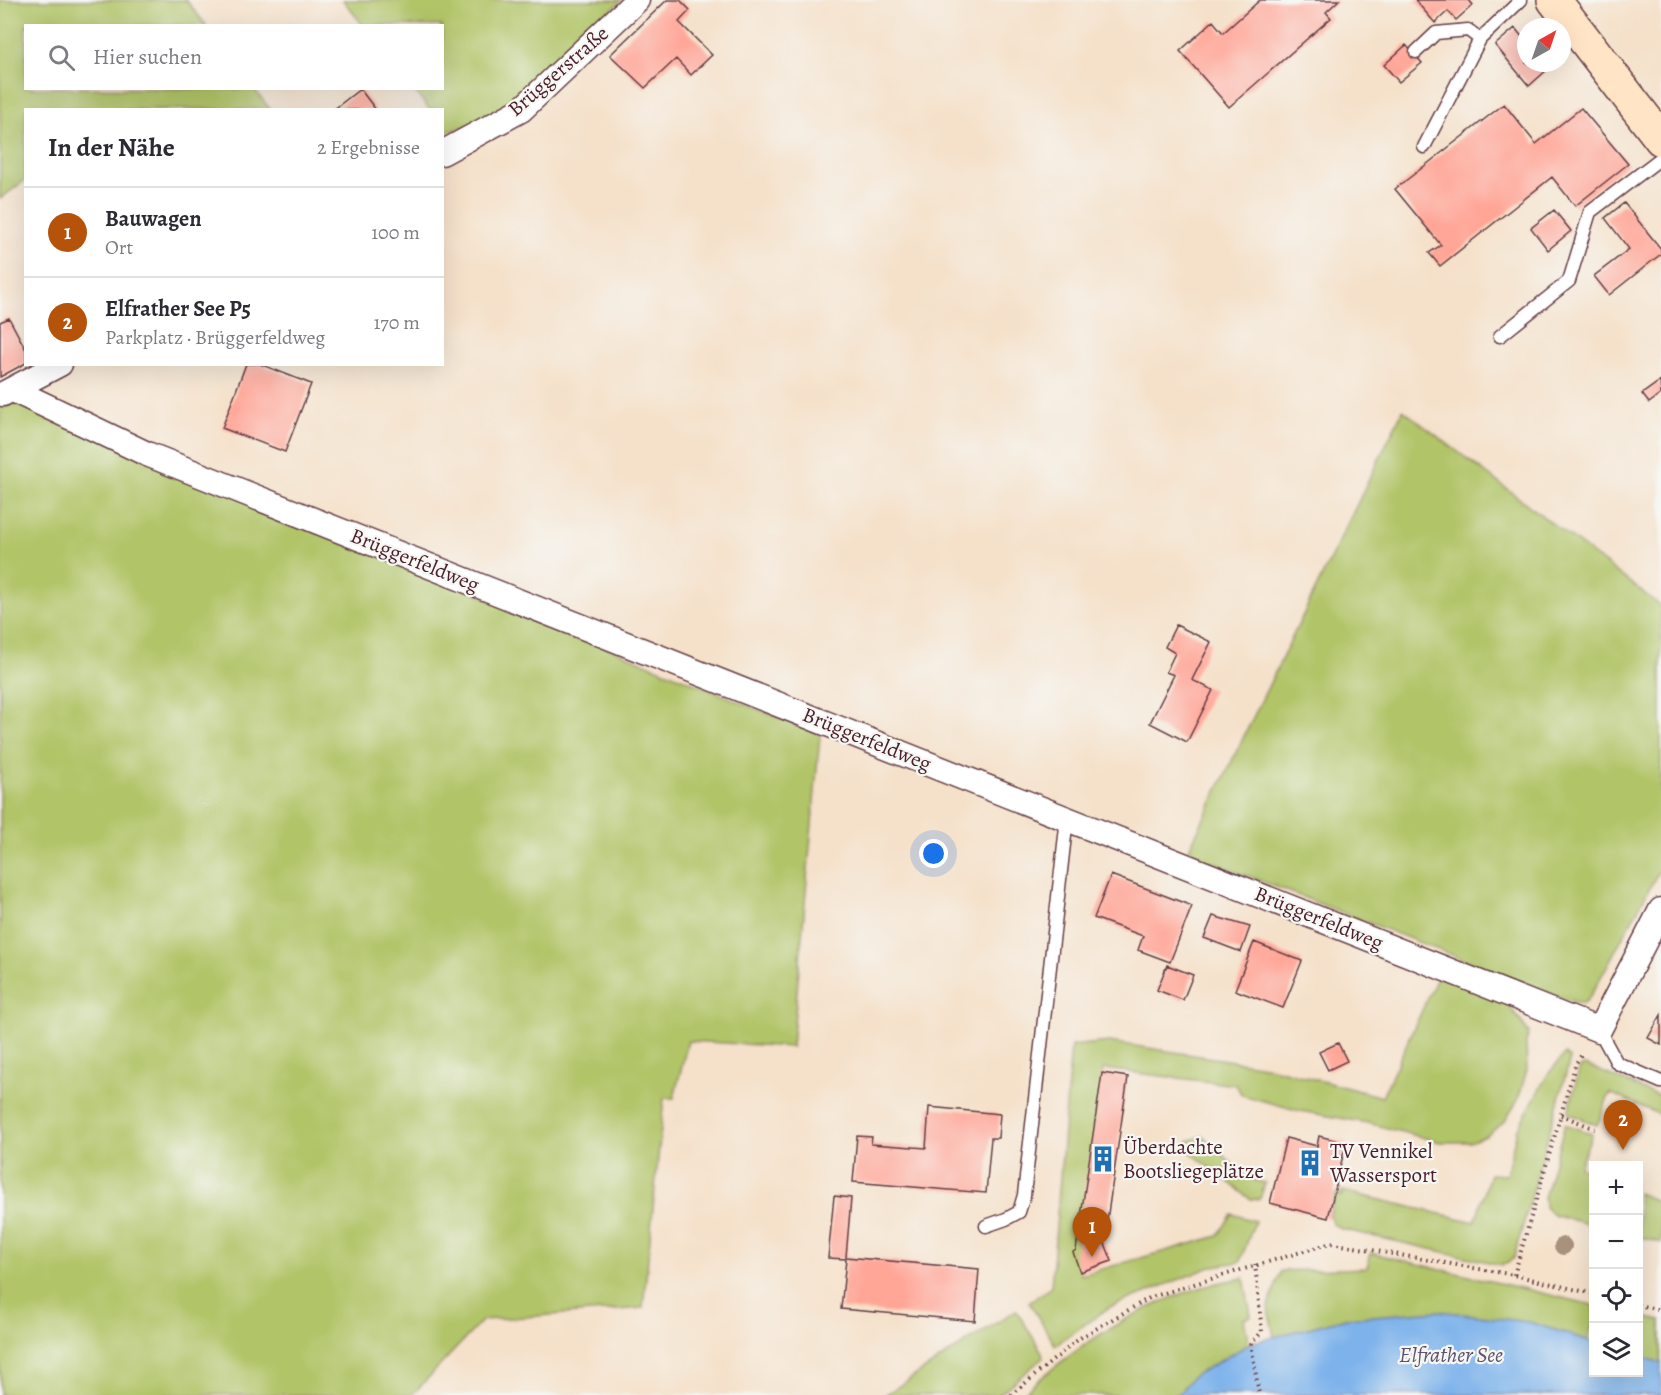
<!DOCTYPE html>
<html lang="de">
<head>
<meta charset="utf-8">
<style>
  body { margin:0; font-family:Alegreya,serif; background:#f7f7f7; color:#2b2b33 }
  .controls { position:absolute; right:18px; bottom:18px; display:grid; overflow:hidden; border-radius:0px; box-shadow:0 6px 24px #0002 }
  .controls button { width:54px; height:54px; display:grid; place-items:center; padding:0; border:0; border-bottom:2px solid #e1e1e2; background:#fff; color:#2b2b33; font:30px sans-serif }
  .compass { position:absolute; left:1517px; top:18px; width:54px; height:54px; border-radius:50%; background:#fff; box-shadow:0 6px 24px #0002; rotate:40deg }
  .you { position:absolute; left:934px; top:854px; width:21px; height:21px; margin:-15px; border:4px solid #fff; border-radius:50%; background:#1a73e8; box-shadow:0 0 0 9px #1a73e833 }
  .badge { display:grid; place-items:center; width:39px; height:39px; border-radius:50%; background:#b45309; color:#fff; font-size:20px; font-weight:700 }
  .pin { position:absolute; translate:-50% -50px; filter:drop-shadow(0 2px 3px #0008) }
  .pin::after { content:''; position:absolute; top:32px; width:21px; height:18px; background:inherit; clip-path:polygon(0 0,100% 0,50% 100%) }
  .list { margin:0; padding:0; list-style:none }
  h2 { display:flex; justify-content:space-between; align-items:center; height:78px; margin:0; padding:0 24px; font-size:26px }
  h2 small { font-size:20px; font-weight:400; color:#7c7c81 }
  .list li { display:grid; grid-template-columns:39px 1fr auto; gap:18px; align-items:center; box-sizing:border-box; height:90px; padding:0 24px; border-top:2px solid #e1e1e2 }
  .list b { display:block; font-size:22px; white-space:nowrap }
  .list p { margin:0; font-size:20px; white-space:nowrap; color:#7c7c81 }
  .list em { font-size:20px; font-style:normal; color:#7c7c81 }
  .icon { flex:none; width:33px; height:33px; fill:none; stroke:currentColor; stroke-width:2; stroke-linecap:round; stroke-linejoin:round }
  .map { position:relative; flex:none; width:1661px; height:1395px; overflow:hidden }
  .search { position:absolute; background:#fff; box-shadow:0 6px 24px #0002; left:24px; top:24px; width:420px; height:66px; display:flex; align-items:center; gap:15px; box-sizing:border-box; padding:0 21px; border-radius:0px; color:#7c7c81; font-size:22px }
  .panel { position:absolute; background:#fff; box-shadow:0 6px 24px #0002; left:24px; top:108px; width:420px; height:258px; border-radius:0px }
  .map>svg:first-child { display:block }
  .green { fill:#b1c467; stroke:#7e7249; stroke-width:1.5 }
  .water { fill:#7db2eb; stroke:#64688b; stroke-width:1.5 }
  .building { fill:#ffa697 }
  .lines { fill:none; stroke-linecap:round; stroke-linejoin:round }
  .service-casing { stroke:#643c43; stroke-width:15 }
  .minor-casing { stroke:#643c43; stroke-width:27 }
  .secondary-casing { stroke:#643c43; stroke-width:36 }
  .path { stroke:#643c43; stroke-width:4; stroke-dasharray:1.5 4.5; stroke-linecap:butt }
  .service { stroke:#fff; stroke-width:12 }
  .minor { stroke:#fff; stroke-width:24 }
  .secondary { stroke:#ffe4c6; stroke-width:33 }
  .tree { fill:#a8927c }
  .labels { text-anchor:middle; stroke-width:4.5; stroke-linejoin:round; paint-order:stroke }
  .street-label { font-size:21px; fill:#4a1f2b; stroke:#f6f6f2 }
  .poi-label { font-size:21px; fill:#4a1f2b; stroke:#f6f6f2; text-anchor:start }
  .water-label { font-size:22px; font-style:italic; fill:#5c526e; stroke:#f6f6f2 }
</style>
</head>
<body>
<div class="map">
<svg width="1661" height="1395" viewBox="0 0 1661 1395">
  <rect width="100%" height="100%" fill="#f6f6f2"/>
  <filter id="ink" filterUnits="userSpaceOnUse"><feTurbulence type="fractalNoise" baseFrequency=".0167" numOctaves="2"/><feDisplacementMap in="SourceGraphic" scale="12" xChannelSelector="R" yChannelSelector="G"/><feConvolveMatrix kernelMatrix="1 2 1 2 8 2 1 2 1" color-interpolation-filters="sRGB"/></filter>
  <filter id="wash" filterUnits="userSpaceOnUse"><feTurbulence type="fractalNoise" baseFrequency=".008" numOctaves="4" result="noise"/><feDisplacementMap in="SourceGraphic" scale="24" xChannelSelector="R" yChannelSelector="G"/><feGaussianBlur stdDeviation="1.35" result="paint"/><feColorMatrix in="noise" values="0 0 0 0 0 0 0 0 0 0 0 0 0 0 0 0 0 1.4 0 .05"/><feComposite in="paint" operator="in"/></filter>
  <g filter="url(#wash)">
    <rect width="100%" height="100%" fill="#f5e1ca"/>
    <path class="green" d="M0,0H186L206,25L26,26V88L254,89L270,109L26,110L25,180L0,199Z
      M343,0H622L521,94L488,119L447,132L443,126L442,110L429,109L413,89L442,88V26L363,25Z
      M13,402L820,735L792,1047L688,1041L674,1098H664L643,1308L483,1320L412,1395H0V407Z
      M1403,410L1661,606V867L1590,997L1583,1004L1565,999L1207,860L1189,849Z
      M1438,976L1504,998L1529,1033L1526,1042L1527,1070L1518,1100L1505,1121L1486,1136L1470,1142H1440L1368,1123L1300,1111L1242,1095L1236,1085L1103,1069L1081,1275L1218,1236L1232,1214L1255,1221L1240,1262L1213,1266L1110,1307L1055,1345L1029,1302L1051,1287L1071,1046L1109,1042L1265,1066L1382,1097Z
      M1565,1054L1570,1059L1514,1257L1508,1263L1502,1265L1341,1229L1333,1224L1330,1215L1336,1194L1341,1196L1342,1191L1475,1222L1490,1174L1506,1175L1517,1130L1548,1074Z
      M1586,1065L1661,1097V1115L1610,1093L1597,1125L1568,1113L1580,1067Z
      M1565,1124L1592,1134L1579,1167L1593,1174V1225L1553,1215L1545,1207L1544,1198Z
      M1203,1136L1248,1179L1265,1183L1260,1199H1250L1189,1151L1188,1141Z
      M1638,1193L1661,1203V1243L1639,1237Z
      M1371,1253L1593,1305L1594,1319L1588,1340L1529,1322L1346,1318L1274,1337L1268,1307L1281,1271L1367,1268Z
      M1244,1278L1251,1316L1244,1319L1249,1345L1192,1377L1178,1395H1021C1086,1338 1158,1291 1244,1278Z
      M1016,1310L1042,1352L1043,1358L998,1395H885Z
      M1639,1316L1661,1321V1363L1639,1356Z"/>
    <path class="water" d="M1439,1311L1529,1322L1593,1342L1594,1372H1638L1639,1356L1661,1363V1395H1178L1192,1377L1251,1343L1346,1318Z"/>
    <g id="blocks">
      <path class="building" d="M667,0H680L690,10L679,22L712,55L691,75L676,59L645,88L610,55Z
        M1260,0H1339L1326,12L1331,18L1229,107L1180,51L1213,21L1223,33Z
        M1415,0H1469L1473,5L1456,20L1448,11L1435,23Z
        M1515,28L1526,42V63H1543L1548,69L1529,86L1495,45Z
        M1406,45L1422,63L1399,82L1384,65Z
        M360,89L376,110H333Z
        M1504,104L1536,144L1581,108L1628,164L1575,206L1552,177L1440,266L1429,253L1441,245L1395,189Z
        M1624,203L1661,249V254L1609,295L1594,276L1629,249L1605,218Z
        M1554,210L1571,231L1548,250L1531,228Z
        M9,318L26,350V363L0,377V322Z
        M246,364H260L311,384L285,452L222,428Z
        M1660,381L1661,394L1649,403L1642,394Z
        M1176,625L1211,642L1192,680L1213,690L1187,742L1150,723L1174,675L1166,672L1175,653L1165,647Z
        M1111,875L1192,906L1170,962L1138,950L1143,936L1094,918Z
        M1213,916L1250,927L1241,952L1204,938Z
        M1254,942L1302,961L1283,1008L1235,990Z
        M1167,965L1193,975L1183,1000L1157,990Z
        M1661,1015V1045L1648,1038Z
        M1338,1043L1347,1061L1328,1070L1319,1052Z
        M1102,1073L1128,1077L1104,1241L1112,1261L1080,1272L1073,1252L1076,1250Z
        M929,1107L1000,1114L998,1138H991L986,1193L853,1182L857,1136L872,1137L871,1144L926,1148Z
        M1319,1136L1346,1143L1328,1218L1270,1203L1286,1138L1317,1146Z
        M834,1196L851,1198L846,1257L979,1269L975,1321L841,1309L846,1259L828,1258Z"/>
    </g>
  </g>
  <g filter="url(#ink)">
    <use href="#blocks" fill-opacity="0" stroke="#643c43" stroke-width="1.5"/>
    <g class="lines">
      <g class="service-casing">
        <path id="service" d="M1416,52L1436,33L1468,30L1480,39
          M1424,147L1480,39L1521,0
          M1500,336L1569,281L1590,212L1661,158
          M1599,1030L1617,1063L1661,1082
          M986,1226L1006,1219L1019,1212L1024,1195L1067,818"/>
      </g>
      <g class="minor-casing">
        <path id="minor" d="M442,153L521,110L637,0
          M13,390L147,454L1599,1030L1661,910
          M3,394L60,364"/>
      </g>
      <g class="secondary-casing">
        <path id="secondary" d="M1554,0L1661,139"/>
      </g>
      <path class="path" d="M1561,1115L1595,1129
        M1255,1264L1262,1332L1251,1343L1259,1395
        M1514,1275L1576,1063L1583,1053
        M1638,1305L1661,1310
        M1593,1342L1594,1339
        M1011,1395L1080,1338L1151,1297L1331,1243L1514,1275L1594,1294"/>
      <use href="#service" class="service"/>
      <use href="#minor" class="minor"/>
      <use href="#secondary" class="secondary"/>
    </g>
    <circle class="tree" cx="1563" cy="1246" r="9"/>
  </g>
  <defs>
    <g id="building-bare" transform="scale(2.07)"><path d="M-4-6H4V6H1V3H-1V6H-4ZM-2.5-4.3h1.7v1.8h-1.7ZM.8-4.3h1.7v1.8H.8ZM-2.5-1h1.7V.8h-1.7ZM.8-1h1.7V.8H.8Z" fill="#1f6fb2" stroke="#f6f6f2" stroke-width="2.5" paint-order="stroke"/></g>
  </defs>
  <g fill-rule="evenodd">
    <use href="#building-bare" x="1103" y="1159"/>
    <use href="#building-bare" x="1310" y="1163"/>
  </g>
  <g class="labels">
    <g class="street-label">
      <text transform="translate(558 71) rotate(-41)" y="7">Brüggerstraße</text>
      <text transform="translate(415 560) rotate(22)" y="7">Brüggerfeldweg</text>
      <text transform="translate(867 739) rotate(22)" y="7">Brüggerfeldweg</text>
      <text transform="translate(1319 918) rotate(22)" y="7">Brüggerfeldweg</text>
    </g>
    <g class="poi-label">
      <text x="1123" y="1154">Überdachte<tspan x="1123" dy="24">Bootsliegeplätze</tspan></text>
      <text x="1330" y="1158">TV Vennikel<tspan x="1330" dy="24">Wassersport</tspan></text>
    </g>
    <g class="water-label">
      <text x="1451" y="1362">Elfrather See</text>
    </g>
  </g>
</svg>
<div class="controls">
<button>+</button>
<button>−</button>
<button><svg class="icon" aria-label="locate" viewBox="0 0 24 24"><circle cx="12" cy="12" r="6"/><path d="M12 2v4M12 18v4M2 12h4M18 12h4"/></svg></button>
<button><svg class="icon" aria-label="layers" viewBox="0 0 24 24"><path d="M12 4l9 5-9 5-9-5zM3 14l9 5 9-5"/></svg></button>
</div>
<svg class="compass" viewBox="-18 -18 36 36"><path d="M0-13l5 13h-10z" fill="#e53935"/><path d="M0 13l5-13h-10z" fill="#7c7c81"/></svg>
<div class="you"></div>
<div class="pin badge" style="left:1092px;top:1257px">1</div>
<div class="pin badge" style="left:1623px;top:1150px">2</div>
<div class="search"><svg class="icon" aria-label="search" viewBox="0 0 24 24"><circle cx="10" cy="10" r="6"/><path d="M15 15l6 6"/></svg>Hier suchen</div>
<section class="panel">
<h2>In der Nähe<small>2 Ergebnisse</small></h2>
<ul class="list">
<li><span class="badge">1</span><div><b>Bauwagen</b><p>Ort</p></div><em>100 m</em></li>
<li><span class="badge">2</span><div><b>Elfrather See P5</b><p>Parkplatz · Brüggerfeldweg</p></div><em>170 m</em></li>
</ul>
</section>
</div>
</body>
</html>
